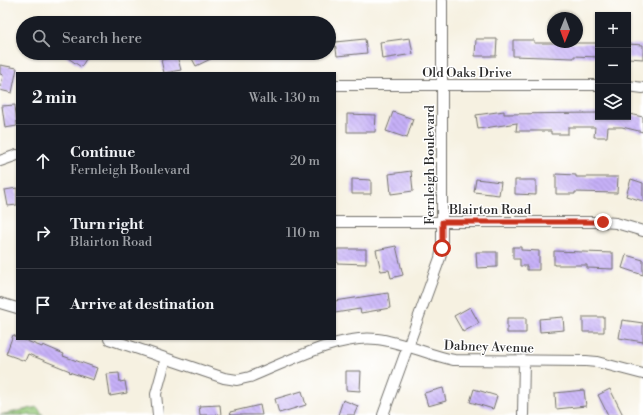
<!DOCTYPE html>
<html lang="en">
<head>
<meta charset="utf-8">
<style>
  body { margin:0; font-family:"Libre Bodoni",serif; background:#20242c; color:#f1f3f6 }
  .controls { position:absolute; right:12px; top:12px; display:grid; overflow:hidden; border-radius:0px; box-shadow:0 1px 3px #0004 }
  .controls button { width:36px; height:36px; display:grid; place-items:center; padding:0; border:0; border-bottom:1px solid #363941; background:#171b24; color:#f1f3f6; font:20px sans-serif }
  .compass { position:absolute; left:547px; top:12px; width:36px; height:36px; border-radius:50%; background:#171b24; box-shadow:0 1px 3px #0004; rotate:181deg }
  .stop { position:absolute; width:12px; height:12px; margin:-9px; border:3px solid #c8321e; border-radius:50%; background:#fff }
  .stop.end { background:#c8321e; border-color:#fff; box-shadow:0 1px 4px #0008 }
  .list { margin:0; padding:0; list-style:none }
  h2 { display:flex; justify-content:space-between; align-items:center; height:52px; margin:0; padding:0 16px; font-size:17px }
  h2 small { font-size:13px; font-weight:400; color:#9ea1a6 }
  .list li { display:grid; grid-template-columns:26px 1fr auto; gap:12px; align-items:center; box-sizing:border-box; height:72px; padding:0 16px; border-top:1px solid #363941 }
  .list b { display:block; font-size:15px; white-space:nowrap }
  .list p { margin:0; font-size:13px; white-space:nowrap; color:#9ea1a6 }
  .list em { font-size:13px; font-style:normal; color:#9ea1a6 }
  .icon { flex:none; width:22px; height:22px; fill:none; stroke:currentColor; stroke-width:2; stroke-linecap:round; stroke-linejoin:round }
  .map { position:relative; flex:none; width:643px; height:415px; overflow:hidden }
  .search { position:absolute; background:#171b24; box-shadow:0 1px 3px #0004; left:16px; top:16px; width:320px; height:44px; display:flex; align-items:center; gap:10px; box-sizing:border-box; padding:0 14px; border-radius:22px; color:#9ea1a6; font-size:15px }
  .panel { position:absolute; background:#171b24; box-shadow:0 1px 3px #0004; left:16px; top:72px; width:320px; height:268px; border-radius:0px }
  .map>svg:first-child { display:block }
  .park { fill:url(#park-dots); stroke:#607a52 }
  .building { fill:url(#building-back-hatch) }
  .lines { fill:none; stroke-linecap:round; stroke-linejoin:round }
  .street-casing { stroke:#72706b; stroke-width:12 }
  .street { stroke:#fff; stroke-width:10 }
  .route { stroke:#c8321e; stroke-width:5 }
  .labels { text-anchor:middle; stroke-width:3; stroke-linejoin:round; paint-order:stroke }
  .street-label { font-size:13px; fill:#2b2b2b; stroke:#fff }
</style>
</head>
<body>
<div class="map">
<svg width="643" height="415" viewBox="0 0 643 415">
  <defs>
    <pattern id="park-dots" width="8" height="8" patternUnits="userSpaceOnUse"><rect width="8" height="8" fill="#95c979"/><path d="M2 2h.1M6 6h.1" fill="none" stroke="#7aa363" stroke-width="1.8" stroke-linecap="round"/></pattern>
    <pattern id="building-back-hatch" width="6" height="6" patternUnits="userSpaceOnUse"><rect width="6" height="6" fill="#c6b0f8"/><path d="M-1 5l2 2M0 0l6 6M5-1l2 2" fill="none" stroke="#a18fc9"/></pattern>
  </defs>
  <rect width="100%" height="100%" fill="#fff"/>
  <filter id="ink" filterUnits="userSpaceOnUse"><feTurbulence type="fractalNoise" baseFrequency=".025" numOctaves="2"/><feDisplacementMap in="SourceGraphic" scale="8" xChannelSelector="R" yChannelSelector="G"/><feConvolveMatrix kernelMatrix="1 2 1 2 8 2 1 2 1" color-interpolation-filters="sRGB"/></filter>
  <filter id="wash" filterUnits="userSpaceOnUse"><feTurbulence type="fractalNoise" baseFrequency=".012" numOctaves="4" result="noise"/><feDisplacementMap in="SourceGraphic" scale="16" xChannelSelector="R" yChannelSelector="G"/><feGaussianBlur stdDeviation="0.9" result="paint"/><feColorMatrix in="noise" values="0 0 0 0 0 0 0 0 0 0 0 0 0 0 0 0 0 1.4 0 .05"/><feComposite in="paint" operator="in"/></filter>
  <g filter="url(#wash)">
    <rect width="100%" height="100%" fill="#f6f1e1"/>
    <path class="park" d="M37,407L43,415H0Z"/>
    <g id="blocks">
      <path class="building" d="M410,38L413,54L382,59L380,42Z
        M365,39L367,53L337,56L335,42Z
        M476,39H497L496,56H475Z
        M513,40H534V43H598V57L574,56V58L513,56Z
        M628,44L643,45V59L628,58Z
        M61,53H84L88,56L81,67Z
        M189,53H223L196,66Z
        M177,56L181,70L164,73L161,60Z
        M0,65L17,68L12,93L0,90L3,75L0,74Z
        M15,105L17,126L5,128L2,106Z
        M504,111V114L598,113V117H628L629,114L643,117V132L622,127H608L607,137H594L595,127H568V134H551V131H516L517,123L478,129L476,115Z
        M393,112L413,119L407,138L386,131Z
        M347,114L376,115L375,132H347Z
        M411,171L413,191L391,194L389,174Z
        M556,174L576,175V177H618L617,193L575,192V194H556Z
        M352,179L371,180V194H352Z
        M476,179L501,182L499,195L474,192Z
        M631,179L643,183V201L626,196Z
        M515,180H536V195L515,194Z
        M17,188V205L8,206L5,190Z
        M396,246L403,275L391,278L389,270L381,271L376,250Z
        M513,247H521V250L539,251V270H527V266H520V259H513Z
        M337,249H366V264L337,263Z
        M554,251L613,253V269L587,268V265H554Z
        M476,252H497V267L477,268Z
        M626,255L643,260V275L622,268Z
        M388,293L390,308L361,313L360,309L335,313V301Z
        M470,307L479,323L463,332L454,316Z
        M563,317L564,330L540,332L539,319Z
        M583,317H604V332H583Z
        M507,318H526V333H507Z
        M622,320L643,323V342L619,338Z
        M13,335L17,337V339H22L42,347L43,345L64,354L63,356L97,368L93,380L69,372L70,371L28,354L25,361L6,354Z
        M346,371H361L360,391L346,390Z
        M119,373L120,382L125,381L127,393L110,396L107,374Z
        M443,388L446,401L428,406L424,393Z
        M474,389L497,396L493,409L470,402Z
        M610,389L623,415H608L598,395Z
        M584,390L586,406L556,409L555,393Z
        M302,391L306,405L279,413L275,399Z
        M343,400L358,406L354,415H338Z
        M220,405L221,415H200L199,406Z
        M260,405L262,415H231L230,412Z"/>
    </g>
  </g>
  <g filter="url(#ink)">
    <use href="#blocks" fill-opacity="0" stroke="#72706b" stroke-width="1"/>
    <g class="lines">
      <g class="street-casing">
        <path id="street" d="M335,85H598
          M628,86L643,88
          M0,161L17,155
          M335,222H603L616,223L643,231
          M0,303L17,308
          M109,339L224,378L237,380L250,377C285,363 339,334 377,339C403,342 428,355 454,360L586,361L597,362L643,374
          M158,415L156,394L166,358
          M383,415L440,258L442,248V0
          M523,415L524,360"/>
      </g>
      <use href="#street" class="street"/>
    </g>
  </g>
  <g class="lines" filter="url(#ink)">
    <path class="route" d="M442,248V222H603"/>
  </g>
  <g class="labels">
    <g class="street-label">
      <text x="467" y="77">Old Oaks Drive</text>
      <text transform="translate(429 165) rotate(-90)" y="5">Fernleigh Boulevard</text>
      <text x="490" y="214">Blairton Road</text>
      <text transform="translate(489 346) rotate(2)" y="5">Dabney Avenue</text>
    </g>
  </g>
</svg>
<div class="controls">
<button>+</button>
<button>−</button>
<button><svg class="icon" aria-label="layers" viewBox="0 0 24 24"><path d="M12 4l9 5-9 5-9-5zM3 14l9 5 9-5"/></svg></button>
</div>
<svg class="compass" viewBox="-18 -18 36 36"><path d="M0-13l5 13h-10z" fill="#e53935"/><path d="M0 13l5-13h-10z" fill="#9ea1a6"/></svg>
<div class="stop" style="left:442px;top:248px"></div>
<div class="stop end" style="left:603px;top:222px"></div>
<div class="search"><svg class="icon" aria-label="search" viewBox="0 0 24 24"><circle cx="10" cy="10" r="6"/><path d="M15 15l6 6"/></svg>Search here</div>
<section class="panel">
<h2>2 min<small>Walk · 130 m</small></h2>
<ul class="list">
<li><svg class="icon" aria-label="ahead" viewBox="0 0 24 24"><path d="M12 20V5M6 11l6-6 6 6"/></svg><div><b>Continue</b><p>Fernleigh Boulevard</p></div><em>20 m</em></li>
<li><svg class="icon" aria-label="right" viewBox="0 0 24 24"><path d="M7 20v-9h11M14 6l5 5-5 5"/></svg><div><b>Turn right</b><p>Blairton Road</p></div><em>110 m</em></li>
<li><svg class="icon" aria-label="arrive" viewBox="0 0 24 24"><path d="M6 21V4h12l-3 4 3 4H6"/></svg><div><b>Arrive at destination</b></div></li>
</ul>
</section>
</div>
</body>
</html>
